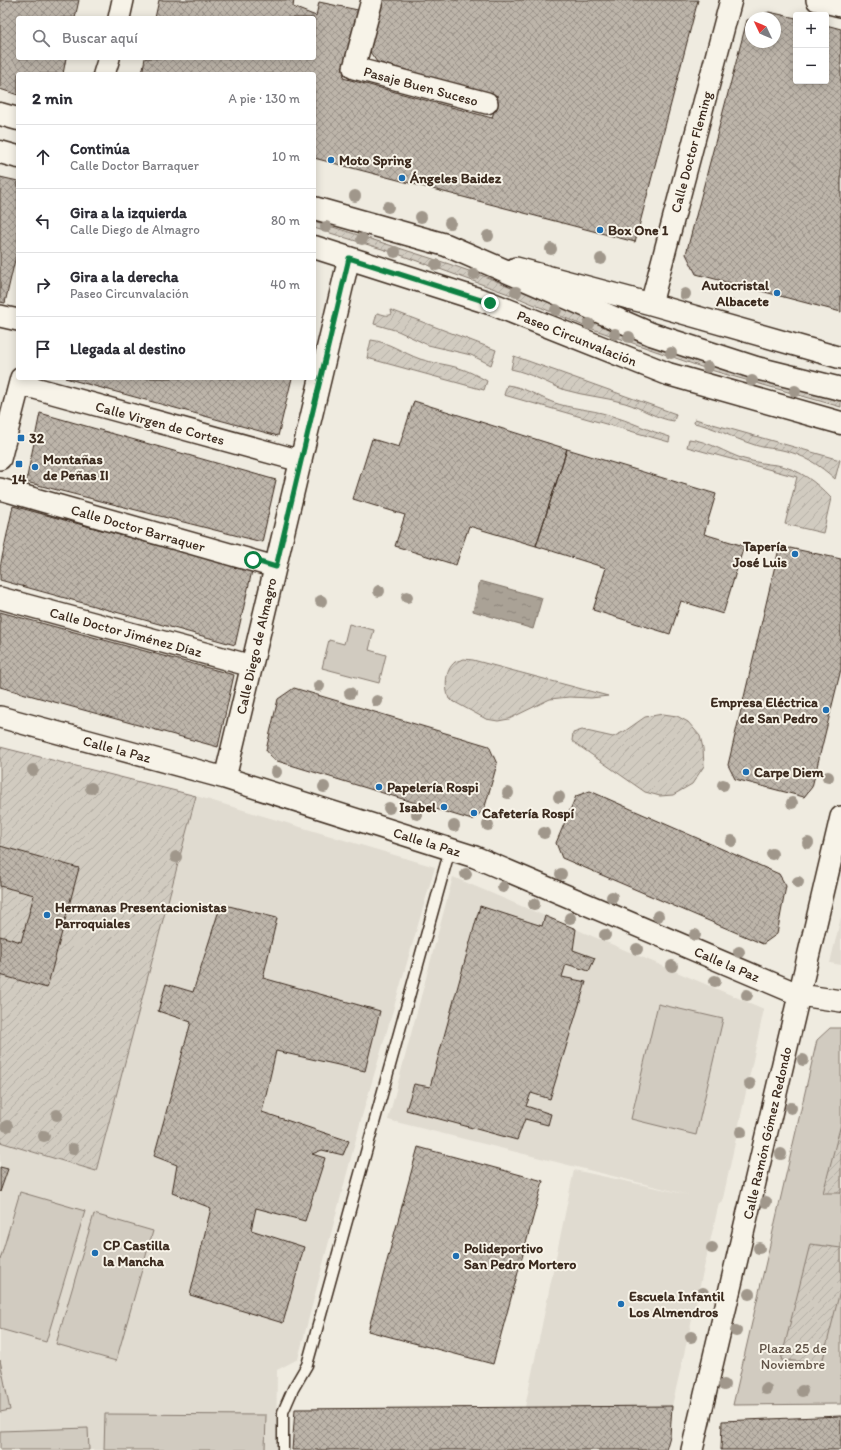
<!DOCTYPE html>
<html lang="es">
<head>
<meta charset="utf-8">
<style>
  body { margin:0; font-family:Itim,sans-serif; background:#f2f2f3; color:#2b2b33 }
  .controls { position:absolute; right:12px; top:12px; display:grid; overflow:hidden; border-radius:4px; box-shadow:0 2px 10px #0003 }
  .controls button { width:36px; height:36px; display:grid; place-items:center; padding:0; border:0; border-bottom:1px solid #e1e1e2; background:#fff; color:#2b2b33; font:20px sans-serif }
  .compass { position:absolute; left:745px; top:12px; width:36px; height:36px; border-radius:50%; background:#fff; box-shadow:0 2px 10px #0003; rotate:314deg }
  .stop { position:absolute; width:12px; height:12px; margin:-9px; border:3px solid #0b8043; border-radius:50%; background:#fff }
  .stop.end { background:#0b8043; border-color:#fff; box-shadow:0 1px 4px #0008 }
  .list { margin:0; padding:0; list-style:none }
  h2 { display:flex; justify-content:space-between; align-items:center; height:52px; margin:0; padding:0 16px; font-size:17px }
  h2 small { font-size:13px; font-weight:400; color:#7c7c81 }
  .list li { display:grid; grid-template-columns:26px 1fr auto; gap:12px; align-items:center; box-sizing:border-box; height:64px; padding:0 16px; border-top:1px solid #e1e1e2 }
  .list b { display:block; font-size:15px; white-space:nowrap }
  .list p { margin:0; font-size:13px; white-space:nowrap; color:#7c7c81 }
  .list em { font-size:13px; font-style:normal; color:#7c7c81 }
  .icon { flex:none; width:22px; height:22px; fill:none; stroke:currentColor; stroke-width:2; stroke-linecap:round; stroke-linejoin:round }
  .map { position:relative; flex:none; width:841px; height:1450px; overflow:hidden }
  .search { position:absolute; background:#fff; box-shadow:0 2px 10px #0003; left:16px; top:16px; width:300px; height:44px; display:flex; align-items:center; gap:10px; box-sizing:border-box; padding:0 14px; border-radius:4px; color:#7c7c81; font-size:15px }
  .panel { position:absolute; background:#fff; box-shadow:0 2px 10px #0003; left:16px; top:72px; width:300px; height:308px; border-radius:4px }
  .map>svg:first-child { display:block }
  .built { fill:#e0dbd0 }
  .park { fill:#d1cbc0; stroke:#867a6f }
  .garden { fill:url(#garden-furrows); stroke:#867a6f }
  .water { fill:url(#water-ripples); stroke:#7e7266 }
  .building { fill:url(#building-cross-hatch); stroke:#3b2a1e }
  .lines { fill:none; stroke-linecap:round; stroke-linejoin:round }
  .lane-casing { stroke:#3b2a1e; stroke-width:13 }
  .street-casing { stroke:#3b2a1e; stroke-width:24 }
  .primary-casing { stroke:#3b2a1e; stroke-width:25 }
  .lane { stroke:#f7f3e8; stroke-width:10 }
  .street { stroke:#f7f3e8; stroke-width:21 }
  .primary { stroke:#f7f3e8; stroke-width:22 }
  .tree { fill:#a0978b }
  .route { stroke:#0b8043; stroke-width:5 }
  .poi-dot { fill:#1f6fb2; stroke:#f7f3e8; stroke-width:1.5 }
  .labels { text-anchor:middle; stroke-width:4; stroke-linejoin:round; paint-order:stroke }
  .street-label { font-size:14px; fill:#3b2a1e; stroke:#f7f3e8 }
  .poi-label { font-size:14px; font-weight:bold; fill:#3b2a1e; stroke:#f7f3e8; text-anchor:start }
  .park-label { font-size:14px; fill:#605246; stroke:#f7f3e8 }
</style>
</head>
<body>
<div class="map">
<svg width="841" height="1450" viewBox="0 0 841 1450">
  <defs>
    <pattern id="garden-furrows" width="10" height="10" patternUnits="userSpaceOnUse"><rect width="10" height="10" fill="#d1cbc0"/><path d="M-1 1l2-2M0 10L10 0M9 11l2-2" fill="none" stroke="#b4aea5"/></pattern>
    <pattern id="water-ripples" width="26" height="14" patternUnits="userSpaceOnUse"><rect width="26" height="14" fill="#aaa296"/><path d="M2 4q2-2 4 0t4 0M15 11q2-2 4 0t4 0" fill="none" stroke="#8c847a"/></pattern>
    <pattern id="building-cross-hatch" width="8" height="8" patternUnits="userSpaceOnUse"><rect width="8" height="8" fill="#bdb5aa"/><path d="M0 0l8 8M0 8l8-8" fill="none" stroke="#9b938a"/></pattern>
  </defs>
  <rect width="100%" height="100%" fill="#efebe0"/>
  <filter id="ink" filterUnits="userSpaceOnUse"><feTurbulence type="fractalNoise" baseFrequency=".025" numOctaves="2"/><feDisplacementMap in="SourceGraphic" scale="8" xChannelSelector="R" yChannelSelector="G"/><feConvolveMatrix kernelMatrix="1 2 1 2 8 2 1 2 1" color-interpolation-filters="sRGB"/></filter>
  <g filter="url(#ink)">
    <path class="built" d="M196,796L435,867L362,1116L298,1359L277,1370L276,1450H0V1142L96,1171Z
      M453,877L764,1009L722,1203H719L672,1406L525,1407L574,1170L689,1195L388,1120Z
      M841,917V965L830,963Z"/>
    <path class="park" d="M349,624L374,630L369,650L386,655L379,683L322,668L329,640L344,644Z
      M658,1004L723,1019L696,1135L631,1119Z
      M830,1028H841V1404L733,1405L817,1040Z
      M20,1192L85,1211L46,1342L0,1329V1260Z
      M94,1214L153,1231L116,1361L56,1344Z
      M0,1360L10,1410L0,1412Z
      M105,1414L266,1415L265,1450H104Z
      M88,1428L89,1450H0V1431Z"/>
    <path class="garden" d="M314,221L449,264L489,278L594,321L841,399V407L707,369L584,326L514,296L459,276L395,253L314,228Z
      M391,310L496,350L491,365L471,355L428,345L398,331L374,324L377,313C383,314 387,317 392,314Z
      M371,340C389,342 403,353 420,359C432,363 446,364 459,368C469,371 478,376 487,381L484,390L367,358Z
      M514,356L676,414L674,421C657,419 642,408 625,403C605,397 585,396 565,390C546,383 530,373 511,369Z
      M507,385C524,387 537,396 552,402C571,409 590,409 609,415C630,421 649,431 670,437L669,442L504,395Z
      M695,419L840,460L835,479C820,465 802,454 782,450C771,448 762,448 752,444C732,438 715,427 694,423Z
      M689,439C709,441 725,453 744,459C755,462 766,464 777,465C799,469 816,482 831,498L823,533L785,524L797,477L687,447Z
      M464,659L473,660L608,696L591,698L569,697L550,699L509,719L498,721L486,719L449,699C445,688 444,671 455,662C457,661 461,660 464,659Z
      M663,714L677,716L688,722L700,736L703,748L704,766L692,784L673,795L660,796L645,792L572,741L573,733L582,730L613,737L625,731L645,717Z
      M0,747L196,796L96,1171L0,1142Z
      M841,1124V1193H823Z
      M810,1244L841,1248V1287L822,1363L781,1360Z"/>
    <path class="water" d="M480,581L542,598L533,629L473,611Z"/>
    <path class="building" d="M0,0H79L75,18H18V58H66L63,74H18V95L0,89Z
      M159,0H294L293,7L316,16L319,2L358,10L343,78L492,118L498,96L377,62L370,52L382,0H698L635,242L314,158V74H142L145,58H314V18H155Z
      M769,12L796,18V81H826V25L841,29V312L696,274L686,254L747,20L751,19V42H775V18H752Z
      M0,177L18,181V247L5,303L0,302Z
      M65,378H292L278,436Z
      M414,401L567,449L536,546L469,526L456,565L395,546L405,515L353,499L372,439L399,447Z
      M40,413L276,480L262,542L26,482Z
      M567,449L716,494L704,534L744,546L723,614L681,601L670,634L593,610L606,568L536,546Z
      M13,506L252,571L235,645L0,580V567Z
      M790,548L841,559V669L812,787L804,797L735,779L728,765L778,553Z
      M0,612L234,675L218,747L0,687Z
      M294,688L489,746L497,764L484,810L472,820L274,760L266,750L278,699Z
      M590,791L779,874L786,886L777,934L763,944L562,858L556,843L576,796Z
      M0,846L79,868L47,988L0,975V936L21,942L34,895L0,886Z
      M221,904L277,918L263,978L380,1011L365,1071L276,1051L262,1112L349,1141L343,1155L322,1150L312,1154L325,1158L305,1221L256,1208L251,1230L304,1247L283,1323L190,1295L211,1208L172,1193L177,1165L154,1156L191,1022L158,1011L166,984L193,992Z
      M480,906L542,926L545,916L576,929L573,950L595,958L589,971L566,964L562,977L586,982L550,1099L531,1093L526,1106L551,1114L548,1125L525,1119L517,1140L406,1110L414,1084L430,1087Z
      M418,1147L543,1181L493,1364L368,1331Z
      M0,1167L8,1169L0,1192Z
      M672,1406L670,1436L666,1450H292L295,1409Z
      M841,1416V1450H721L722,1421Z"/>
    <g class="lines">
      <g class="lane-casing">
        <path id="lane" d="M283,1450V1412L293,1389L307,1365L450,849"/>
      </g>
      <g class="street-casing">
        <path id="street" d="M372,0L354,68L487,103
          M817,0L841,6
          M119,18L123,0
          M104,74L109,58
          M516,268L651,304L841,358
          M651,304L731,0
          M0,316L18,320
          M20,384L301,461
          M0,459L21,378
          M0,489L275,567
          M0,598L252,666
          M0,717L225,778L475,857L800,995L841,1001
          M225,778L349,258
          M692,1450L841,817"/>
      </g>
      <g class="primary-casing">
        <path id="primary" d="M0,114L18,119
          M0,152L18,157
          M314,208L446,245L651,334L756,368L841,389
          M314,247L490,303L668,374L841,423"/>
      </g>
      <use href="#lane" class="lane"/>
      <use href="#street" class="street"/>
      <use href="#primary" class="primary"/>
    </g>
    <g class="tree">
      <circle cx="355" cy="196" r="6"/>
      <circle cx="388" cy="207" r="6"/>
      <circle cx="421" cy="217" r="6"/>
      <circle cx="450" cy="223" r="6"/>
      <circle cx="326" cy="227" r="6"/>
      <circle cx="488" cy="236" r="6"/>
      <circle cx="362" cy="239" r="6"/>
      <circle cx="551" cy="249" r="6"/>
      <circle cx="395" cy="252" r="6"/>
      <circle cx="601" cy="259" r="6"/>
      <circle cx="436" cy="265" r="6"/>
      <circle cx="474" cy="274" r="6"/>
      <circle cx="516" cy="292" r="6"/>
      <circle cx="685" cy="294" r="6"/>
      <circle cx="729" cy="304" r="6"/>
      <circle cx="556" cy="310" r="6"/>
      <circle cx="589" cy="324" r="6"/>
      <circle cx="615" cy="334" r="6"/>
      <circle cx="629" cy="337" r="6"/>
      <circle cx="671" cy="353" r="6"/>
      <circle cx="708" cy="367" r="6"/>
      <circle cx="752" cy="381" r="6"/>
      <circle cx="795" cy="391" r="6"/>
      <circle cx="379" cy="591" r="6"/>
      <circle cx="407" cy="597" r="6"/>
      <circle cx="321" cy="601" r="6"/>
      <circle cx="319" cy="686" r="6"/>
      <circle cx="350" cy="693" r="6"/>
      <circle cx="377" cy="701" r="6"/>
      <circle cx="33" cy="770" r="6"/>
      <circle cx="276" cy="772" r="6"/>
      <circle cx="828" cy="777" r="6"/>
      <circle cx="723" cy="785" r="6"/>
      <circle cx="324" cy="787" r="6"/>
      <circle cx="91" cy="788" r="6"/>
      <circle cx="508" cy="793" r="6"/>
      <circle cx="559" cy="797" r="6"/>
      <circle cx="792" cy="803" r="6"/>
      <circle cx="389" cy="808" r="6"/>
      <circle cx="417" cy="814" r="6"/>
      <circle cx="488" cy="825" r="6"/>
      <circle cx="454" cy="826" r="6"/>
      <circle cx="544" cy="833" r="6"/>
      <circle cx="732" cy="841" r="6"/>
      <circle cx="808" cy="843" r="6"/>
      <circle cx="772" cy="854" r="6"/>
      <circle cx="176" cy="857" r="6"/>
      <circle cx="466" cy="874" r="6"/>
      <circle cx="561" cy="874" r="6"/>
      <circle cx="798" cy="882" r="6"/>
      <circle cx="503" cy="887" r="6"/>
      <circle cx="612" cy="897" r="6"/>
      <circle cx="534" cy="904" r="6"/>
      <circle cx="658" cy="916" r="6"/>
      <circle cx="570" cy="918" r="6"/>
      <circle cx="605" cy="935" r="6"/>
      <circle cx="695" cy="935" r="6"/>
      <circle cx="637" cy="949" r="6"/>
      <circle cx="739" cy="952" r="6"/>
      <circle cx="672" cy="966" r="6"/>
      <circle cx="715" cy="981" r="6"/>
      <circle cx="747" cy="995" r="6"/>
      <circle cx="803" cy="1060" r="6"/>
      <circle cx="750" cy="1084" r="6"/>
      <circle cx="791" cy="1108" r="6"/>
      <circle cx="57" cy="1115" r="6"/>
      <circle cx="7" cy="1126" r="6"/>
      <circle cx="741" cy="1132" r="6"/>
      <circle cx="44" cy="1136" r="6"/>
      <circle cx="73" cy="1149" r="6"/>
      <circle cx="781" cy="1154" r="6"/>
      <circle cx="766" cy="1202" r="6"/>
      <circle cx="712" cy="1248" r="6"/>
      <circle cx="759" cy="1248" r="6"/>
      <circle cx="703" cy="1293" r="6"/>
      <circle cx="749" cy="1294" r="6"/>
      <circle cx="736" cy="1331" r="6"/>
      <circle cx="691" cy="1337" r="6"/>
      <circle cx="724" cy="1385" r="6"/>
      <circle cx="766" cy="1389" r="6"/>
      <circle cx="802" cy="1391" r="6"/>
    </g>
  </g>
  <g class="lines" filter="url(#ink)">
    <path class="route" d="M253,560L276,567L349,258L490,303"/>
  </g>
  <g class="poi-dot">
    <circle cx="331" cy="160" r="4"/>
    <circle cx="402" cy="178" r="4"/>
    <circle cx="600" cy="230" r="4"/>
    <circle cx="777" cy="293" r="4"/>
    <rect x="17" y="434" width="8" height="8" rx="2"/>
    <rect x="15" y="460" width="8" height="8" rx="2"/>
    <circle cx="35" cy="467" r="4"/>
    <circle cx="795" cy="554" r="4"/>
    <circle cx="826" cy="710" r="4"/>
    <circle cx="746" cy="772" r="4"/>
    <circle cx="379" cy="787" r="4"/>
    <circle cx="444" cy="807" r="4"/>
    <circle cx="474" cy="813" r="4"/>
    <circle cx="47" cy="915" r="4"/>
    <circle cx="95" cy="1253" r="4"/>
    <circle cx="456" cy="1256" r="4"/>
    <circle cx="621" cy="1304" r="4"/>
  </g>
  <g class="labels">
    <g class="street-label">
      <text transform="translate(421 86) rotate(15)" y="5">Pasaje Buen Suceso</text>
      <text transform="translate(691 152) rotate(-75)" y="5">Calle Doctor Fleming</text>
      <text transform="translate(577 338) rotate(22)" y="5">Paseo Circunvalación</text>
      <text transform="translate(160 423) rotate(15)" y="5">Calle Virgen de Cortes</text>
      <text transform="translate(138 528) rotate(16)" y="5">Calle Doctor Barraquer</text>
      <text transform="translate(126 632) rotate(15)" y="5">Calle Doctor Jiménez Díaz</text>
      <text transform="translate(256 646) rotate(-77)" y="5">Calle Diego de Almagro</text>
      <text transform="translate(117 749) rotate(15)" y="5">Calle la Paz</text>
      <text transform="translate(427 842) rotate(17)" y="5">Calle la Paz</text>
      <text transform="translate(727 964) rotate(23)" y="5">Calle la Paz</text>
      <text transform="translate(767 1133) rotate(-77)" y="5">Calle Ramón Gómez Redondo</text>
    </g>
    <g class="poi-label">
      <text x="339" y="165">Moto Spring</text>
      <text x="410" y="183">Ángeles Baidez</text>
      <text x="608" y="235">Box One 1</text>
      <text x="769" y="290" text-anchor="end">Autocristal<tspan x="769" dy="16">Albacete</tspan></text>
      <text x="29" y="443">32</text>
      <text x="43" y="464">Montañas<tspan x="43" dy="16">de Peñas II</tspan></text>
      <text x="19" y="484" text-anchor="middle">14</text>
      <text x="787" y="551" text-anchor="end">Tapería<tspan x="787" dy="16">José Luis</tspan></text>
      <text x="818" y="707" text-anchor="end">Empresa Eléctrica<tspan x="818" dy="16">de San Pedro</tspan></text>
      <text x="754" y="777">Carpe Diem</text>
      <text x="387" y="792">Papelería Rospi</text>
      <text x="436" y="812" text-anchor="end">Isabel</text>
      <text x="482" y="818">Cafetería Rospí</text>
      <text x="55" y="912">Hermanas Presentacionistas<tspan x="55" dy="16">Parroquiales</tspan></text>
      <text x="103" y="1250">CP Castilla<tspan x="103" dy="16">la Mancha</tspan></text>
      <text x="464" y="1253">Polideportivo<tspan x="464" dy="16">San Pedro Mortero</tspan></text>
      <text x="629" y="1301">Escuela Infantil<tspan x="629" dy="16">Los Almendros</tspan></text>
    </g>
    <g class="park-label">
      <text x="793" y="1353">Plaza 25 de<tspan x="793" dy="16">Noviembre</tspan></text>
    </g>
  </g>
</svg>
<div class="controls">
<button>+</button>
<button>−</button>
</div>
<svg class="compass" viewBox="-18 -18 36 36"><path d="M0-13l5 13h-10z" fill="#e53935"/><path d="M0 13l5-13h-10z" fill="#7c7c81"/></svg>
<div class="stop" style="left:253px;top:560px"></div>
<div class="stop end" style="left:490px;top:303px"></div>
<div class="search"><svg class="icon" aria-label="search" viewBox="0 0 24 24"><circle cx="10" cy="10" r="6"/><path d="M15 15l6 6"/></svg>Buscar aquí</div>
<section class="panel">
<h2>2 min<small>A pie · 130 m</small></h2>
<ul class="list">
<li><svg class="icon" aria-label="ahead" viewBox="0 0 24 24"><path d="M12 20V5M6 11l6-6 6 6"/></svg><div><b>Continúa</b><p>Calle Doctor Barraquer</p></div><em>10 m</em></li>
<li><svg class="icon" aria-label="left" viewBox="0 0 24 24"><path d="M17 20v-9H6M10 6l-5 5 5 5"/></svg><div><b>Gira a la izquierda</b><p>Calle Diego de Almagro</p></div><em>80 m</em></li>
<li><svg class="icon" aria-label="right" viewBox="0 0 24 24"><path d="M7 20v-9h11M14 6l5 5-5 5"/></svg><div><b>Gira a la derecha</b><p>Paseo Circunvalación</p></div><em>40 m</em></li>
<li><svg class="icon" aria-label="arrive" viewBox="0 0 24 24"><path d="M6 21V4h12l-3 4 3 4H6"/></svg><div><b>Llegada al destino</b></div></li>
</ul>
</section>
</div>
</body>
</html>
